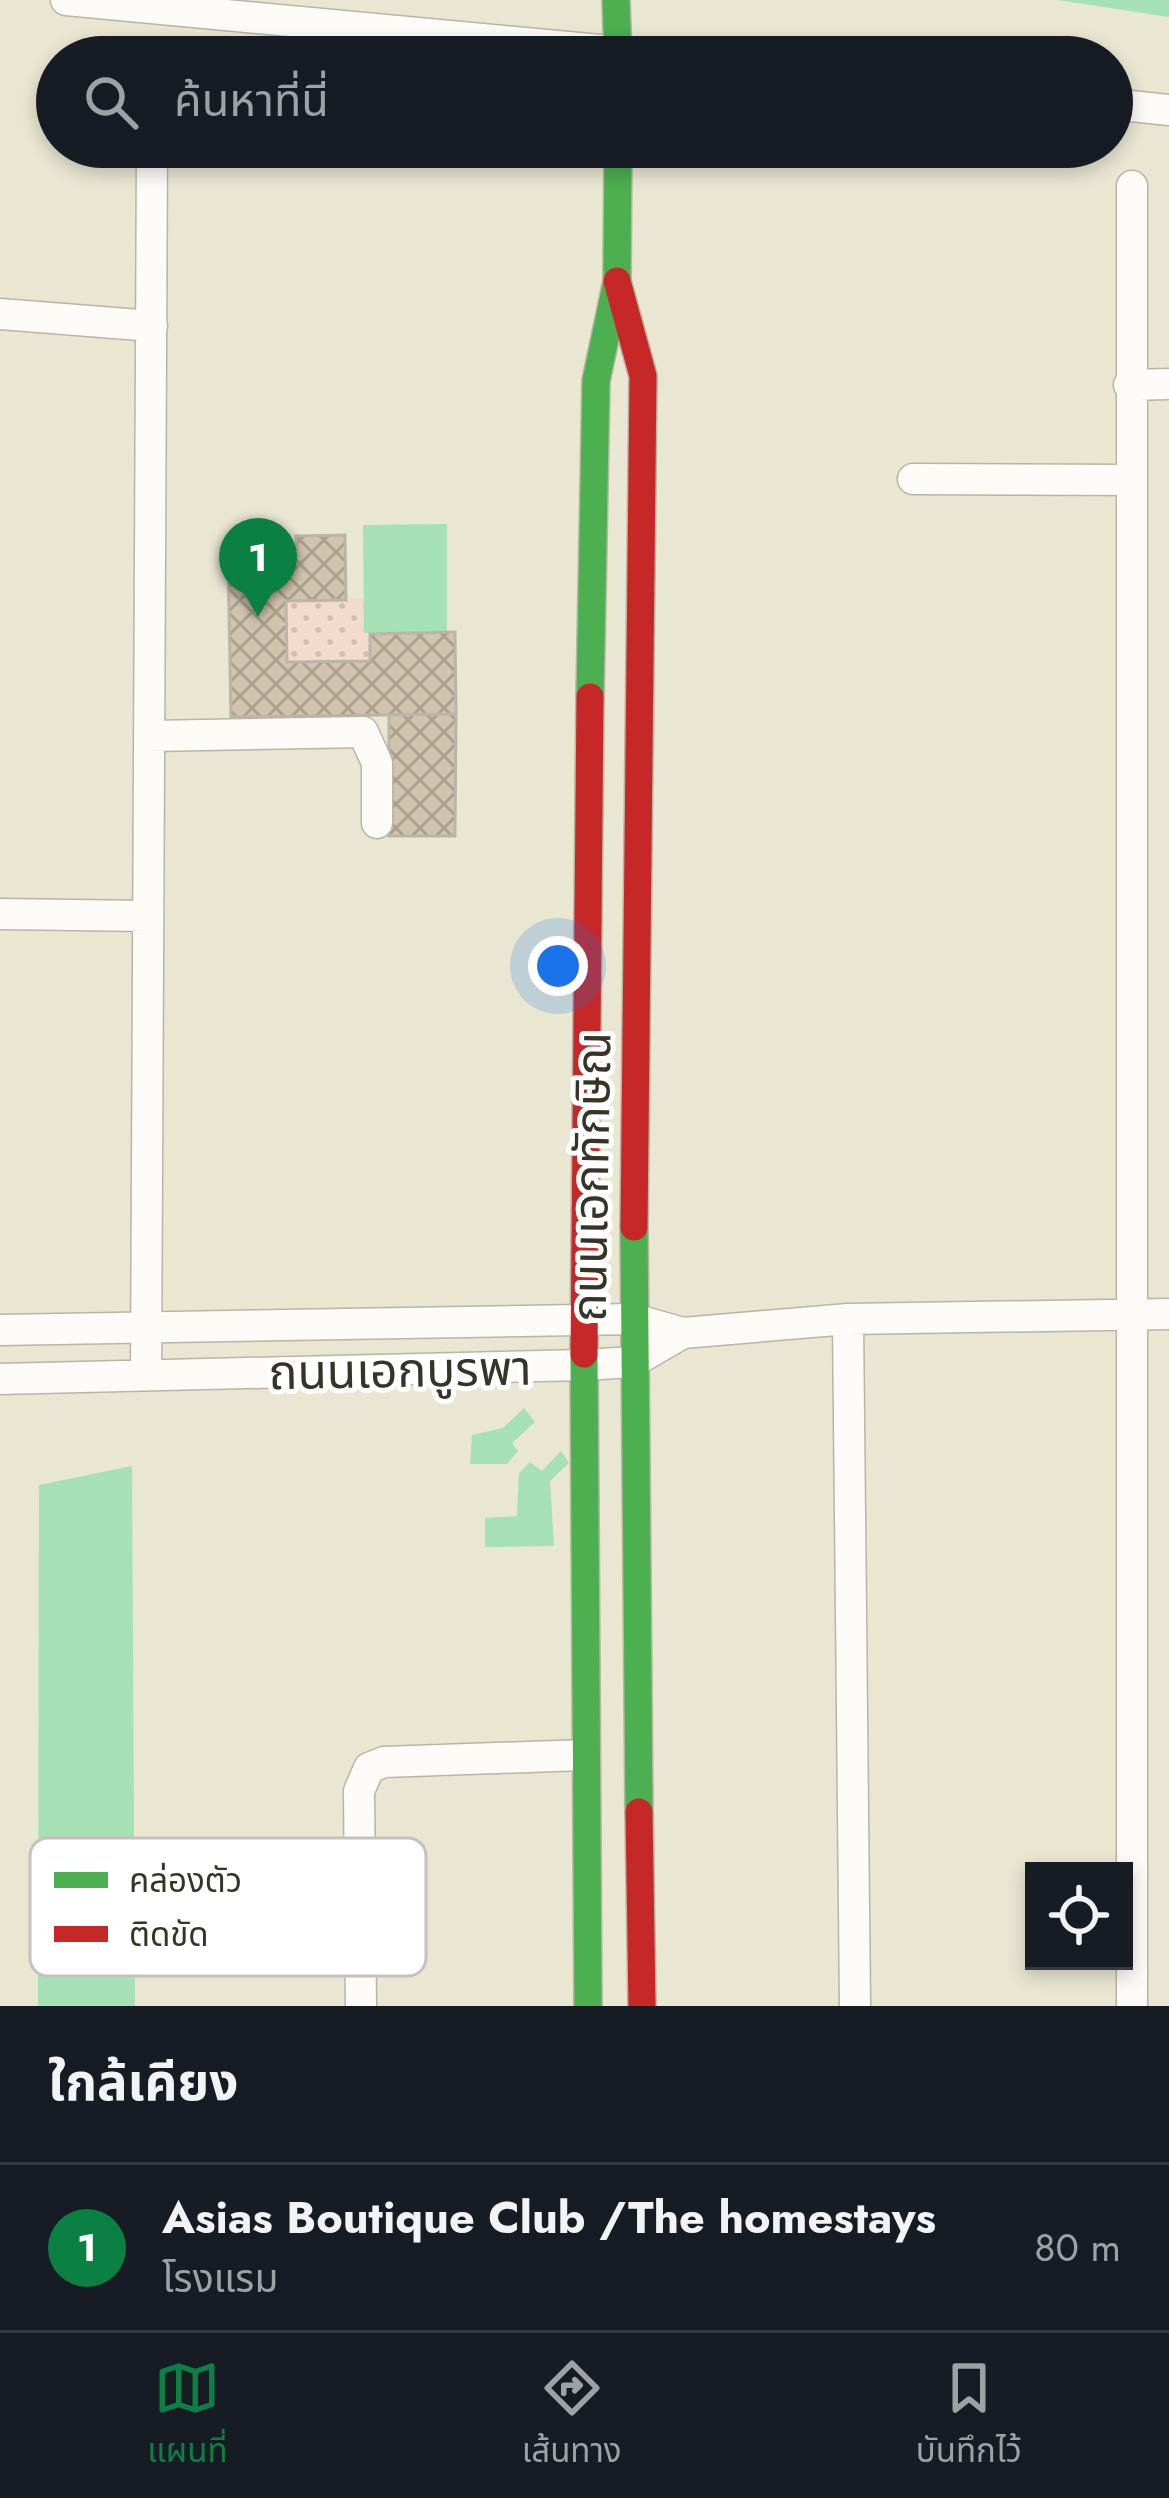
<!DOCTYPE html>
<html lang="th">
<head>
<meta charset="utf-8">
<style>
  body { margin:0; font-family:Jost,"Noto Sans Thai",sans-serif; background:#242831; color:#f1f3f6 }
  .controls { position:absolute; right:36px; bottom:36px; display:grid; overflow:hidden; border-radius:0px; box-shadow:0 6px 18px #0003 }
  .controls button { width:108px; height:108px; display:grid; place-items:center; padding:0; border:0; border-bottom:3px solid #363941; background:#171b24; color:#f1f3f6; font:60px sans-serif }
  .you { position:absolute; left:558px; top:966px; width:42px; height:42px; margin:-30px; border:9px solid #fff; border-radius:50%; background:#1a73e8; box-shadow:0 0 0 18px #1a73e833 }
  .badge { display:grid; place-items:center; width:78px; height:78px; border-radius:50%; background:#0b8043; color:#fff; font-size:39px; font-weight:700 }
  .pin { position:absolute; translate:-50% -99px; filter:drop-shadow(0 3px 6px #0008) }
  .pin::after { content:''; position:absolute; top:63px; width:42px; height:36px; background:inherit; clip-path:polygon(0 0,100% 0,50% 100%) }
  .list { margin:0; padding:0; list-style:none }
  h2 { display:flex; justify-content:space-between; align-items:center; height:156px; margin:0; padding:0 48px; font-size:51px }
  h2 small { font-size:39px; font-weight:400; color:#9ea1a6 }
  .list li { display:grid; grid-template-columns:78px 1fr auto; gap:36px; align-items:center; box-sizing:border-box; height:168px; padding:0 48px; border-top:3px solid #363941 }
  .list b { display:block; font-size:45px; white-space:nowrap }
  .list p { margin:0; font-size:39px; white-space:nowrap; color:#9ea1a6 }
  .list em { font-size:39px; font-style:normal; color:#9ea1a6 }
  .icon { flex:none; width:66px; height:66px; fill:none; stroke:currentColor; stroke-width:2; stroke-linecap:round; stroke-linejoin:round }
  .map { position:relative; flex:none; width:1169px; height:2006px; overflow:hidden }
  .search { position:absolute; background:#171b24; box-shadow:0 6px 18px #0003; left:36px; right:36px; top:36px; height:132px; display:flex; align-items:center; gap:30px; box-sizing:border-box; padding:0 42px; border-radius:66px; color:#9ea1a6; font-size:45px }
  .sheet { height:324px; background:#171b24 }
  nav { display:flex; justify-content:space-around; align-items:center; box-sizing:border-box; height:168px; border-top:3px solid #363941; background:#171b24; font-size:33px; color:#9ea1a6 }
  nav a { display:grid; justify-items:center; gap:6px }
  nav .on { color:#0b8043 }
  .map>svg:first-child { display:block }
  .park { fill:url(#park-dots) }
  .water { fill:#a6e0b5 }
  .building { fill:url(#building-cross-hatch); stroke:#bbb5a7; stroke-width:3 }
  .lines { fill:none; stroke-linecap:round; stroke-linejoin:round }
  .street-casing { stroke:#b8b5a5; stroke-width:33 }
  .fast-casing { stroke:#b8b5a5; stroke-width:30 }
  .jam-casing { stroke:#b8b5a5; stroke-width:30 }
  .street { stroke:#fcfbf8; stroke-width:30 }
  .fast { stroke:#4caf50; stroke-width:27 }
  .jam { stroke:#c62828; stroke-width:27 }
  .labels { text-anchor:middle; stroke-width:10; stroke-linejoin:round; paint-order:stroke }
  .street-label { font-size:48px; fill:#363426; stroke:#fff }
  .key { fill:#fff; stroke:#c3c2be; stroke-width:3 }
  .key-label { font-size:33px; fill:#363426 }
</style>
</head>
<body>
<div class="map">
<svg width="1169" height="2006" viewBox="0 0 1169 2006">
  <defs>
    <pattern id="park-dots" width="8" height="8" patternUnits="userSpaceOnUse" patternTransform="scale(3)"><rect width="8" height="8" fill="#f2dbca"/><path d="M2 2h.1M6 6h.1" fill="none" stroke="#d0bdad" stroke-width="1.8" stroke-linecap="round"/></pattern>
    <pattern id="building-cross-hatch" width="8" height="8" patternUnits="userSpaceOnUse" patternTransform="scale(3)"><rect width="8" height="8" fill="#d1c4ae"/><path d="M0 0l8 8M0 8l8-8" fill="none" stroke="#aaa08d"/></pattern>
  </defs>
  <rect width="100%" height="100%" fill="#e9e6d2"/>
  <path class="park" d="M364,598L370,661L287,662L286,601Z"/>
  <path class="water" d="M1058,0H1169V17Z
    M447,524V633H364L363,525Z
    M524,1408L535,1422L512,1443L518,1451L507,1464H470L472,1435L503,1428Z
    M561,1451L569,1463L550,1481L554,1546L485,1547V1518L517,1516L519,1473L530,1462L542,1471Z
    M132,1466L135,2006H38L39,1485Z"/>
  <path class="building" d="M345,535L346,600L286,601L287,662L370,661V634L455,632L456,714L231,717L228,556L297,555L296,536Z
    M456,714L455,836H389V715Z"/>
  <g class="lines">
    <g class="street-casing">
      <path id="street" d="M66,0L674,57
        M1112,104L1169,110
        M1132,186V2006
        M0,314L152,326
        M1129,385L1169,384
        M913,479L1131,480
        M151,736L363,732L377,763V823
        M0,914L147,916
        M848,1319L855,2006
        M0,1330L634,1319L683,1333L848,1319L1169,1314
        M146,1375L152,147
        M0,1379L584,1365L633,1362L683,1333
        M361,2006L359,1791L369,1768L384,1762L584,1755"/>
    </g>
    <g class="fast-casing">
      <path id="fast" d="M616,0L618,57
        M590,697L596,381L617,281L618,147
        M634,1227L639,1812
        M584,1354L588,2006"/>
    </g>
    <g class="jam-casing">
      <path id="jam" d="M617,281L643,376L634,1227
        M584,1354L590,697
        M639,1812L642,2006"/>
    </g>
    <use href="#street" class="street"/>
    <use href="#fast" class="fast"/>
    <use href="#jam" class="jam"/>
  </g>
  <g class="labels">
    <g class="street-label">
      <text transform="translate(591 1177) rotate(-89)" y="17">ถนนเอกทักษิณ</text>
      <text transform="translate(400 1370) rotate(-1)" y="17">ถนนเอกบูรพา</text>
    </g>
  </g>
  <rect x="30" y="1838" width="396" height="138" rx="18" class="key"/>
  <rect x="54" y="1872" width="54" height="16" fill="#4caf50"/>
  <rect x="54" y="1926" width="54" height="16" fill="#c62828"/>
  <g class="key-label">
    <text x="129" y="1892">คล่องตัว</text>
    <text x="129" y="1946">ติดขัด</text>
  </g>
</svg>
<div class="controls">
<button><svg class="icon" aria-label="locate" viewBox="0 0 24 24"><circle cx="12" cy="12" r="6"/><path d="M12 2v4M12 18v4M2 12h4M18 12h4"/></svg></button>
</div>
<div class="you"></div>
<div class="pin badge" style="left:258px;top:617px">1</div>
<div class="search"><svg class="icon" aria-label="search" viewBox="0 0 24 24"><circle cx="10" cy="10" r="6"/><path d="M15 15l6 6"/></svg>ค้นหาที่นี่</div>
</div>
<section class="sheet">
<h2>ใกล้เคียง<small></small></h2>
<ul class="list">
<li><span class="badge">1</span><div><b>Asias Boutique Club /The homestays</b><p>โรงแรม</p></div><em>80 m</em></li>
</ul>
</section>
<nav>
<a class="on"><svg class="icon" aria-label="map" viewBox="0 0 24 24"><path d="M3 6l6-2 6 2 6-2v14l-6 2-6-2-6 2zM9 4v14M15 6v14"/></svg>แผนที่</a>
<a><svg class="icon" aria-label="directions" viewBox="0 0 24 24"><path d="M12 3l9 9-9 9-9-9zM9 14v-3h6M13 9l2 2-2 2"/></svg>เส้นทาง</a>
<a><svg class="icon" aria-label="saved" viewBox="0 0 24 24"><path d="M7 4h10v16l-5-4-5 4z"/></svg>บันทึกไว้</a>
</nav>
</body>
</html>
